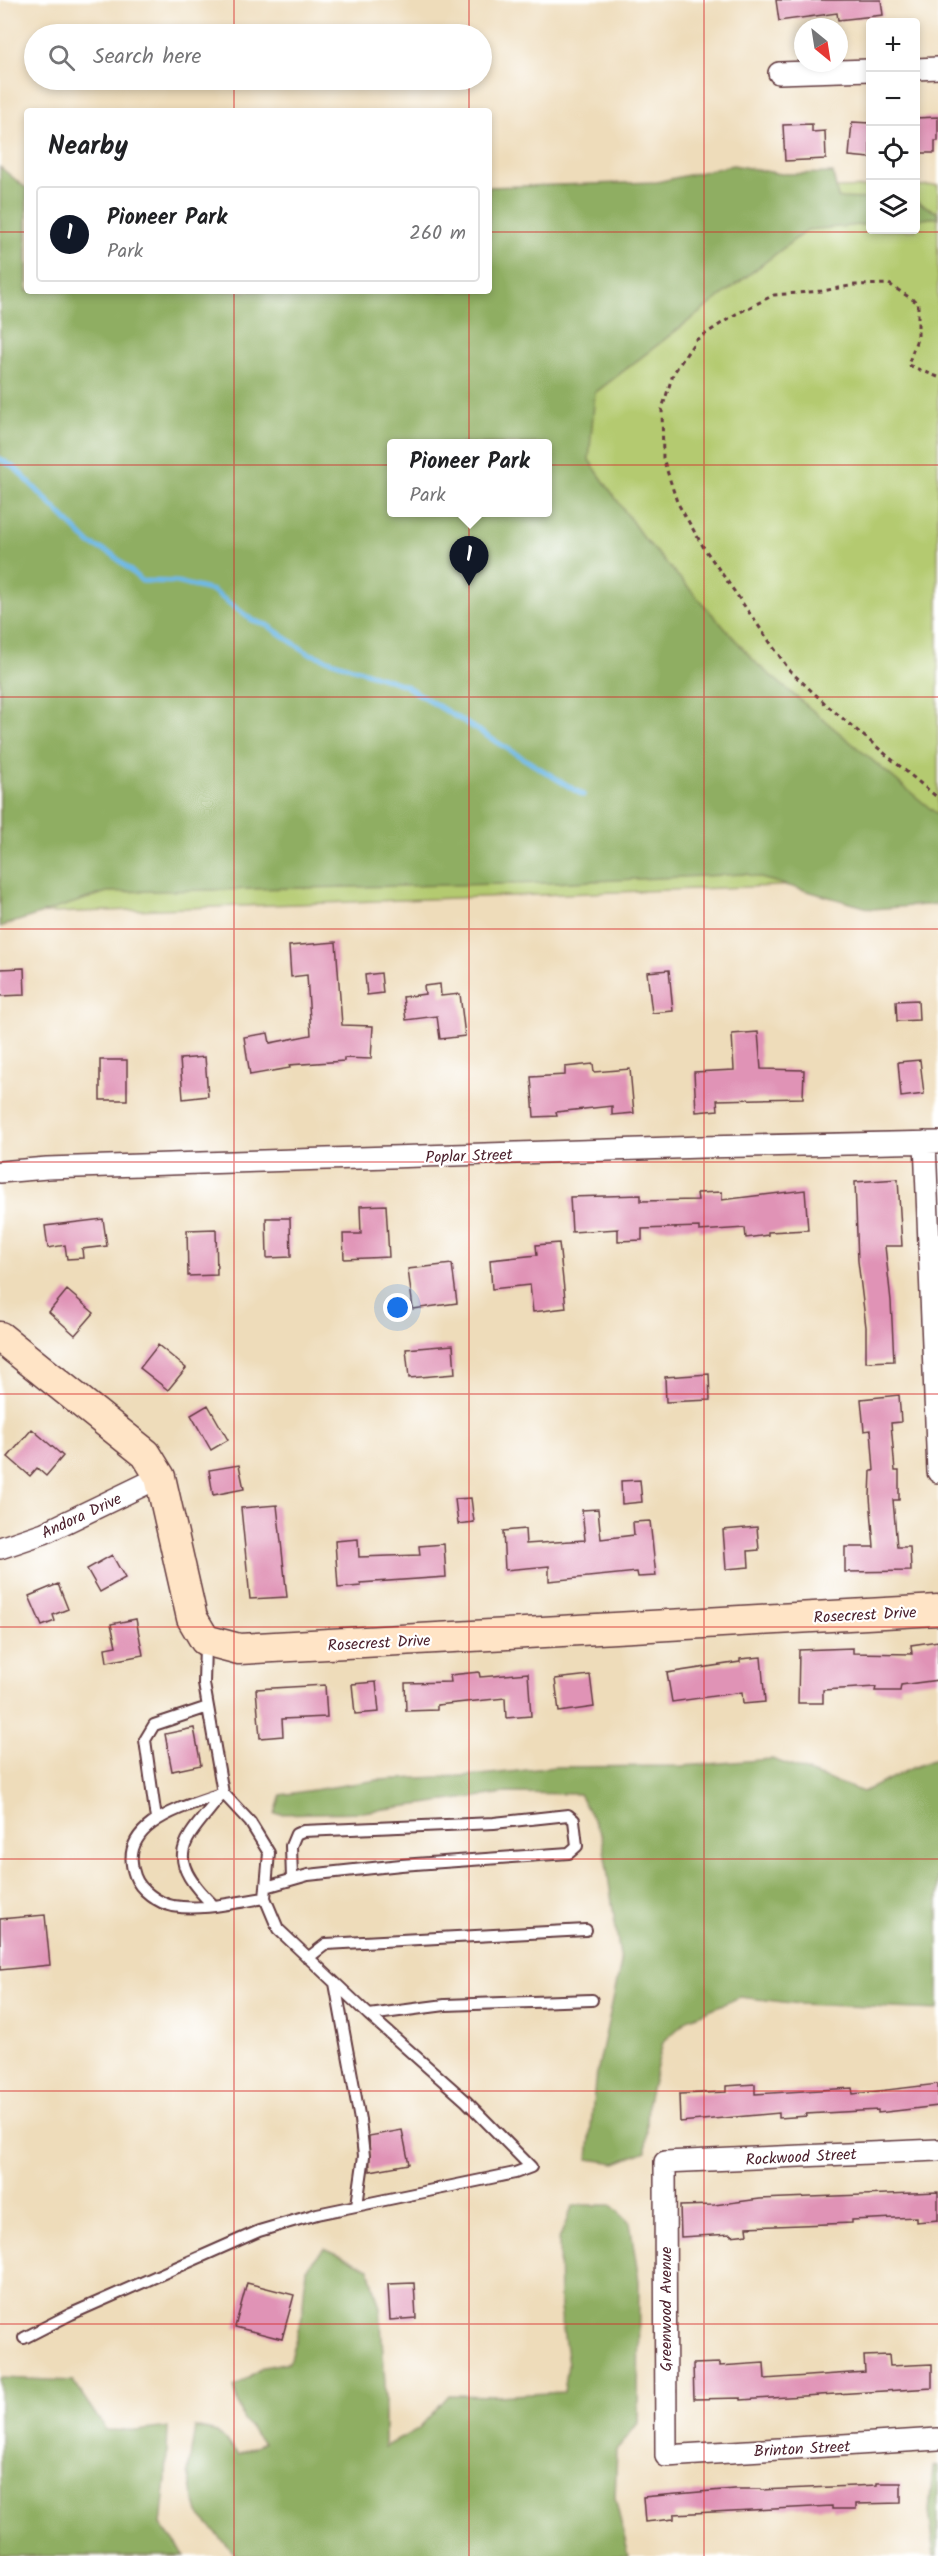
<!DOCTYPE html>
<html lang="en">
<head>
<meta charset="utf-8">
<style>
  body { margin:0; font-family:Kalam,sans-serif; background:#f2f2f2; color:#202124 }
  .controls { position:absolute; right:18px; top:18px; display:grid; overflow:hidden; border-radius:6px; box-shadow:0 3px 9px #0003 }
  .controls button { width:54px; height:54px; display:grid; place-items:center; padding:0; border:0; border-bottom:2px solid #e0e0e0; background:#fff; color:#202124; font:30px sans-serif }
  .compass { position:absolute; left:794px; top:18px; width:54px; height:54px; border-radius:50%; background:#fff; box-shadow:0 3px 9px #0003; rotate:150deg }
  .you { position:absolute; left:398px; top:1308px; width:21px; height:21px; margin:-15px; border:4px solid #fff; border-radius:50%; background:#1a73e8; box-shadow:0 0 0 9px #1a73e833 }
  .badge { display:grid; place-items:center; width:39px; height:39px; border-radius:50%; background:#111827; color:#fff; font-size:20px; font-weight:700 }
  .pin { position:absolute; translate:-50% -50px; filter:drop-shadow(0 2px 3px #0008) }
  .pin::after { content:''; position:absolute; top:32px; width:21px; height:18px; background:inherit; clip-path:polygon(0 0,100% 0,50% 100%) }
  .popup { position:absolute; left:387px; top:439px; width:165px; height:78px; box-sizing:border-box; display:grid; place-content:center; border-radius:6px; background:#fff; filter:drop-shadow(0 2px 4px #0005); font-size:20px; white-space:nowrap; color:#757577 }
  .popup b { font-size:22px; color:#202124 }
  .popup::after { content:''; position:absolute; left:50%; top:100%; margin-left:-12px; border:12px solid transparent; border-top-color:#fff }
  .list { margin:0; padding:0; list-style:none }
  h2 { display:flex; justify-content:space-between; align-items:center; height:78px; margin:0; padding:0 24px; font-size:26px }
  h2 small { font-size:20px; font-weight:400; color:#757577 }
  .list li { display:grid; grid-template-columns:39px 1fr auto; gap:18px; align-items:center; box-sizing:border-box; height:96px; margin:0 12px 12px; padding:0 12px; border:2px solid #e0e0e0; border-radius:6px }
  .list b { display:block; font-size:22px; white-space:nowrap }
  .list p { margin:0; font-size:20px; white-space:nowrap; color:#757577 }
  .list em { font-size:20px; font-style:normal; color:#757577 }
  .icon { flex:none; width:33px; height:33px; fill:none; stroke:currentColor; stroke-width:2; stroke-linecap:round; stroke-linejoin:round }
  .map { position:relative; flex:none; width:938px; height:2556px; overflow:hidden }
  .search { position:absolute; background:#fff; box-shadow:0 3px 9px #0003; left:24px; top:24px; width:468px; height:66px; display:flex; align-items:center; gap:15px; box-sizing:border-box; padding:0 21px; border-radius:33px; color:#757577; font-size:22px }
  .panel { position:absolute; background:#fff; box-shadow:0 3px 9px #0003; left:24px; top:108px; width:468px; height:186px; border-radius:6px }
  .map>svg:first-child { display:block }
  .green { fill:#b4ca6f; stroke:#7f744d; stroke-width:1.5; fill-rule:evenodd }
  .forest { fill:#8fae62; stroke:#6c6646; stroke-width:1.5; fill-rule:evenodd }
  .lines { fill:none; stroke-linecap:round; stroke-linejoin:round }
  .stream { stroke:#6eb9e7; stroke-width:5 }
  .building { fill:#e093b6 }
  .lane-casing { stroke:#633b40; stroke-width:14 }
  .street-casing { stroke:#633b40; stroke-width:24 }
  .secondary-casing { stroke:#633b40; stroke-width:33 }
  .path { stroke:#633b40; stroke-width:3; stroke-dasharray:4.5 4.5; stroke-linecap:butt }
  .lane { stroke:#fff; stroke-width:10 }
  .street { stroke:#fff; stroke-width:21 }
  .secondary { stroke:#ffe4c6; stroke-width:30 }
  .grid { fill:none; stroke:#d62828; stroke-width:1.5; stroke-opacity:0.55 }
  .labels { text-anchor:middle; stroke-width:4.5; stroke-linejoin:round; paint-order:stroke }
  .street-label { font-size:16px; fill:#4a1f2b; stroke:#fff }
</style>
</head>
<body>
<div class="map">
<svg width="938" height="2556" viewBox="0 0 938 2556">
  <rect width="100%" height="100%" fill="#fff"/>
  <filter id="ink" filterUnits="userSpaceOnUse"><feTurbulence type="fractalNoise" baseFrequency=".0167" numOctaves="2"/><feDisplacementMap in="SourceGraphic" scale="12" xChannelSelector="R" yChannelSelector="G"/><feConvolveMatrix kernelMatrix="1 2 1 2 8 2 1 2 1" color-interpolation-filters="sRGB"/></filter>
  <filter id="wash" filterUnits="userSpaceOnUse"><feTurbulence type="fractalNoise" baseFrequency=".008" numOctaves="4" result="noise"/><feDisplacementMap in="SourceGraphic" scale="24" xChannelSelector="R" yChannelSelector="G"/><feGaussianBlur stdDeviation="1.35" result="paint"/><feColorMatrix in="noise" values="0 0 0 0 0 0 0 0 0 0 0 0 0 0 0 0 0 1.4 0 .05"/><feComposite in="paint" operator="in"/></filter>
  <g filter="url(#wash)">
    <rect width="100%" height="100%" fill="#eedcba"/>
    <path class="green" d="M938,185V880L0,915V217L27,291H489V200L870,187V230H916V186ZM391,444H547V512H391Z"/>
    <path class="forest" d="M733,165L781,174L833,173L838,198L870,199V224L807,230L595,393L589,460L642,536L758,665L938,815V904L872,909L746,874L551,883L107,892L0,927V167L27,189V291H489V187L657,182ZM391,444H547V512H391Z
      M916,201L938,213V217L916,220Z
      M938,1758V2010L800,2004L740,1997L690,2018L663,2042L648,2101L646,2151L616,2163L588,2159L595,2082L621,1963L602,1836L579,1794L506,1793L363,1812L275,1814L281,1795L378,1780L481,1775L555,1767L683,1766L772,1759L863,1792L912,1768Z
      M573,2205H611L630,2223L639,2281L638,2423L617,2450L615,2498L629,2556H237L198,2514L188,2473L195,2427L217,2432L239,2455L263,2443L244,2421L234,2387L264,2367L289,2362L302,2317L306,2269L324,2248L369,2268L380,2308L385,2383V2447L418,2429L449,2395L497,2396L564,2392L568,2364L560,2309L559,2239Z
      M0,2378L73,2381L106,2430L136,2431L168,2427L166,2479L161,2524L185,2556H0Z
      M938,2466V2556H935L929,2511L933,2467Z"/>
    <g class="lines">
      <path class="stream" d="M0,459L15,468L90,544L112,554L142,581L177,582L213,591L252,620L267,625L308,653L404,685L583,795"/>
    </g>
    <g id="blocks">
      <path class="building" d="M776,0H881L883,15L838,20L837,13L779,21Z
        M938,117V141H935V153H915V118Z
        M852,122L870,123V158L849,156Z
        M812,124V132L825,131L826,159L785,161L783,125Z
        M336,942L342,1025L373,1026L371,1059L344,1058V1061L289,1065L290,1068L250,1075L244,1037L268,1033L270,1043L311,1035L307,975L291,977L289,946Z
        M24,968L25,995L0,996V969Z
        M669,970L673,1011L652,1013L647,972Z
        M381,973L383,993L367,995L365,975Z
        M440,984L441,996L460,994L465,1036L440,1039L437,1016L406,1020L403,997L425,994L424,986Z
        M918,1000L919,1020L897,1021L896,1001Z
        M758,1032L761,1069L804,1070L803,1098L717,1100L718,1110L696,1112L694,1072L734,1070L732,1034Z
        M205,1057L208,1096L183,1099L180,1059Z
        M100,1060H127V1100H100Z
        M920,1060L924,1094L901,1097L898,1062Z
        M593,1064L594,1072L630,1069L634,1113L612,1115V1106L556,1112L557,1116L534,1117L531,1077L565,1075V1067Z
        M898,1179L902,1246H885L891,1301L894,1361L866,1362V1327L858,1261L855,1182Z
        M805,1190L808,1230L768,1232V1235L746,1238L745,1228L699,1231V1227L642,1229V1240L618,1241V1229L572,1232L570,1197L641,1195V1201L698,1200L697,1193L722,1192V1200Z
        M386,1205L389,1257L344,1259L343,1234H361L360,1206Z
        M266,1218H290L291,1257L267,1258Z
        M103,1219L107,1246L82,1249L83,1258L67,1259L65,1245L48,1248L45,1226Z
        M216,1229L217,1275L188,1276L187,1230Z
        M559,1243L566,1308L533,1312L530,1285L492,1289L490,1260L537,1255L536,1245Z
        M452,1264L457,1303L413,1309L408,1269Z
        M67,1290L94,1313L75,1335L49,1312Z
        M158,1345L186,1368L168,1390L140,1368Z
        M453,1345L455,1374L409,1378L406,1349Z
        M709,1374L710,1400L666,1402L665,1377Z
        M899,1395L901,1422L891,1423L895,1471H899V1500H893L897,1547H910L911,1571L845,1572V1547H874L870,1497L871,1471H874L871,1430L864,1431L861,1399Z
        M208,1405L228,1440L211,1450L191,1415Z
        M32,1429L63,1456L46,1476L37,1468L30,1476L8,1457Z
        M239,1465L244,1489L213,1495L209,1470Z
        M640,1480L642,1502L622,1504L621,1481Z
        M471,1498L474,1522L458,1524L455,1499Z
        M277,1505L287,1597L250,1599L241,1508Z
        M598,1509L601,1539L634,1535L633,1522L650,1521L656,1576L638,1577L637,1572L549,1581V1566L505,1570L503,1531L525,1529L526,1544L585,1540L582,1510Z
        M757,1527L759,1550L748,1551L749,1567L726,1569L723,1530Z
        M358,1539L359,1557L420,1555L419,1546L444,1544L446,1577L360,1583L361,1586L338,1588L335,1541Z
        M112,1555L125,1578L100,1592L87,1569Z
        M58,1584L68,1609L53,1615L55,1621L42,1626L29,1596Z
        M136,1619L143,1655L107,1662L105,1648L116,1646L111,1624Z
        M938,1641V1680L901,1685L900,1691H875L876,1687L823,1690V1703H798L799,1650L853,1648V1653L912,1654L911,1645Z
        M761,1657L765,1702L743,1704L742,1692L672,1702L667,1673L740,1662V1659Z
        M479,1672L480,1677L528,1673L531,1716L506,1718L505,1698L437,1705V1710L406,1711L405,1683L451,1682L450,1675Z
        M590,1675L594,1707L559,1712L555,1679Z
        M376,1682L379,1712L355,1714L352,1684Z
        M325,1685L327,1717L282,1719L283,1736L260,1738L256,1689Z
        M194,1728L201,1765L172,1771L165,1734Z
        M45,1915L50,1965L0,1970V1919Z
        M755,2084V2094L852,2088L853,2094L938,2084V2106L878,2113V2110L806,2114L807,2116L779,2118V2113L680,2122L679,2094L726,2092V2086Z
        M402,2130L409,2164L370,2171L369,2136Z
        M938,2192V2220L916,2222V2217L852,2220V2223L747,2227L748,2234L731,2236V2234L681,2237L680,2206L714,2205L760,2199Z
        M247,2283L294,2295L282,2339L235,2327Z
        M414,2283L416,2318L390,2320L388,2284Z
        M889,2355L890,2366L932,2364V2388L741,2400V2398L694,2399L693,2364L720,2363V2366L764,2363L765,2379L865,2372L864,2356Z
        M877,2483H901V2503L856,2504V2509H832V2506L674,2514V2519L645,2522L643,2497L734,2489H761V2490L877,2485Z"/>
    </g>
  </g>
  <g filter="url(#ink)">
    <use href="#blocks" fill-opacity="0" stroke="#633b40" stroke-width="1.5"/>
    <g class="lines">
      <g class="lane-casing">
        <path id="lane" d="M223,1793C187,1806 115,1823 135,1876C140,1890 158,1903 173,1906C203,1911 236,1902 265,1898
          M156,1819L145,1740L154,1725L208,1707
          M266,1887L308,1875L401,1865L569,1853L577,1846L574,1820L568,1815L494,1823L303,1831L296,1834L291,1846L292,1879
          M214,1906C160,1854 185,1842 223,1793
          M308,1958L326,1944L586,1930
          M335,1983L360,2120L364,2156L357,2205
          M369,2015L445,2005L592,2000
          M24,2338L71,2314L259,2231L317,2214L515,2173L531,2167L466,2101L369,2015L278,1929L265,1898L269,1853L250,1822L223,1793L204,1684L205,1643"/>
      </g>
      <g class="street-casing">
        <path id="street" d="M916,69L938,68
          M779,73L870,70
          M925,1142L938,1472
          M0,1172L47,1168L702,1147L938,1142
          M0,1548L44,1533L160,1477
          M938,2150L665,2162L666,2456L938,2439"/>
      </g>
      <g class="secondary-casing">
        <path id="secondary" d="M0,1337L146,1454L160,1477L192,1618L205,1640L239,1649L938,1610"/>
      </g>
      <path class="path" d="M938,377L908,365L918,336V303L889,284L855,285L822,291L774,295L736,314L696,340L673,374L662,409L663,458L677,502L704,548L790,671L829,707L938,798"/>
      <use href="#lane" class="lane"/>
      <use href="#street" class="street"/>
      <use href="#secondary" class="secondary"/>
    </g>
  </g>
  <path class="grid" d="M234,0V34M469,0V34M704,0V2556M234,80V111M469,80V111M0,232H27M489,232H938M234,291V2556M469,291V2556M0,465H938M0,697H938M0,929H938M0,1162H938M0,1394H938M0,1627H938M0,1859H938M0,2091H938M0,2324H938"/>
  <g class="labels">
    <g class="street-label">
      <text transform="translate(469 1155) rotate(-2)" y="6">Poplar Street</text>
      <text transform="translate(81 1515) rotate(-25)" y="6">Andora Drive</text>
      <text transform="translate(865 1614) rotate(-3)" y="6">Rosecrest Drive</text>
      <text transform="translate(379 1642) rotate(-3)" y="6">Rosecrest Drive</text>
      <text transform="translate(801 2156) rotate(-3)" y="6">Rockwood Street</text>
      <text transform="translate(665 2309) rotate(-90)" y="6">Greenwood Avenue</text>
      <text transform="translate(802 2448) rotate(-3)" y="6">Brinton Street</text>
    </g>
  </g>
</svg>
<div class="controls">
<button>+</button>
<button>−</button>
<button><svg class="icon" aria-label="locate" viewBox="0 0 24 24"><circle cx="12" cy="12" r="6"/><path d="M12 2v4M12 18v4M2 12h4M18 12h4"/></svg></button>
<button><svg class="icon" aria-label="layers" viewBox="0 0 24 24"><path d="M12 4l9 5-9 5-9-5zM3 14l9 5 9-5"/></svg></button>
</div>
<svg class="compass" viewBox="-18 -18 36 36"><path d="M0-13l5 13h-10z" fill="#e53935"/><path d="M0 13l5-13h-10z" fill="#757577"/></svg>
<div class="you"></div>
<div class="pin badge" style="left:469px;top:586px">1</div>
<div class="popup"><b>Pioneer Park</b>Park</div>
<div class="search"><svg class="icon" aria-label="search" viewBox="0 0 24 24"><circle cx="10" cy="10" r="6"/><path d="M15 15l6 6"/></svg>Search here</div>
<section class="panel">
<h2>Nearby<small></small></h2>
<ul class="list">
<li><span class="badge">1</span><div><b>Pioneer Park</b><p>Park</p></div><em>260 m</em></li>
</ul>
</section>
</div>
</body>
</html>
